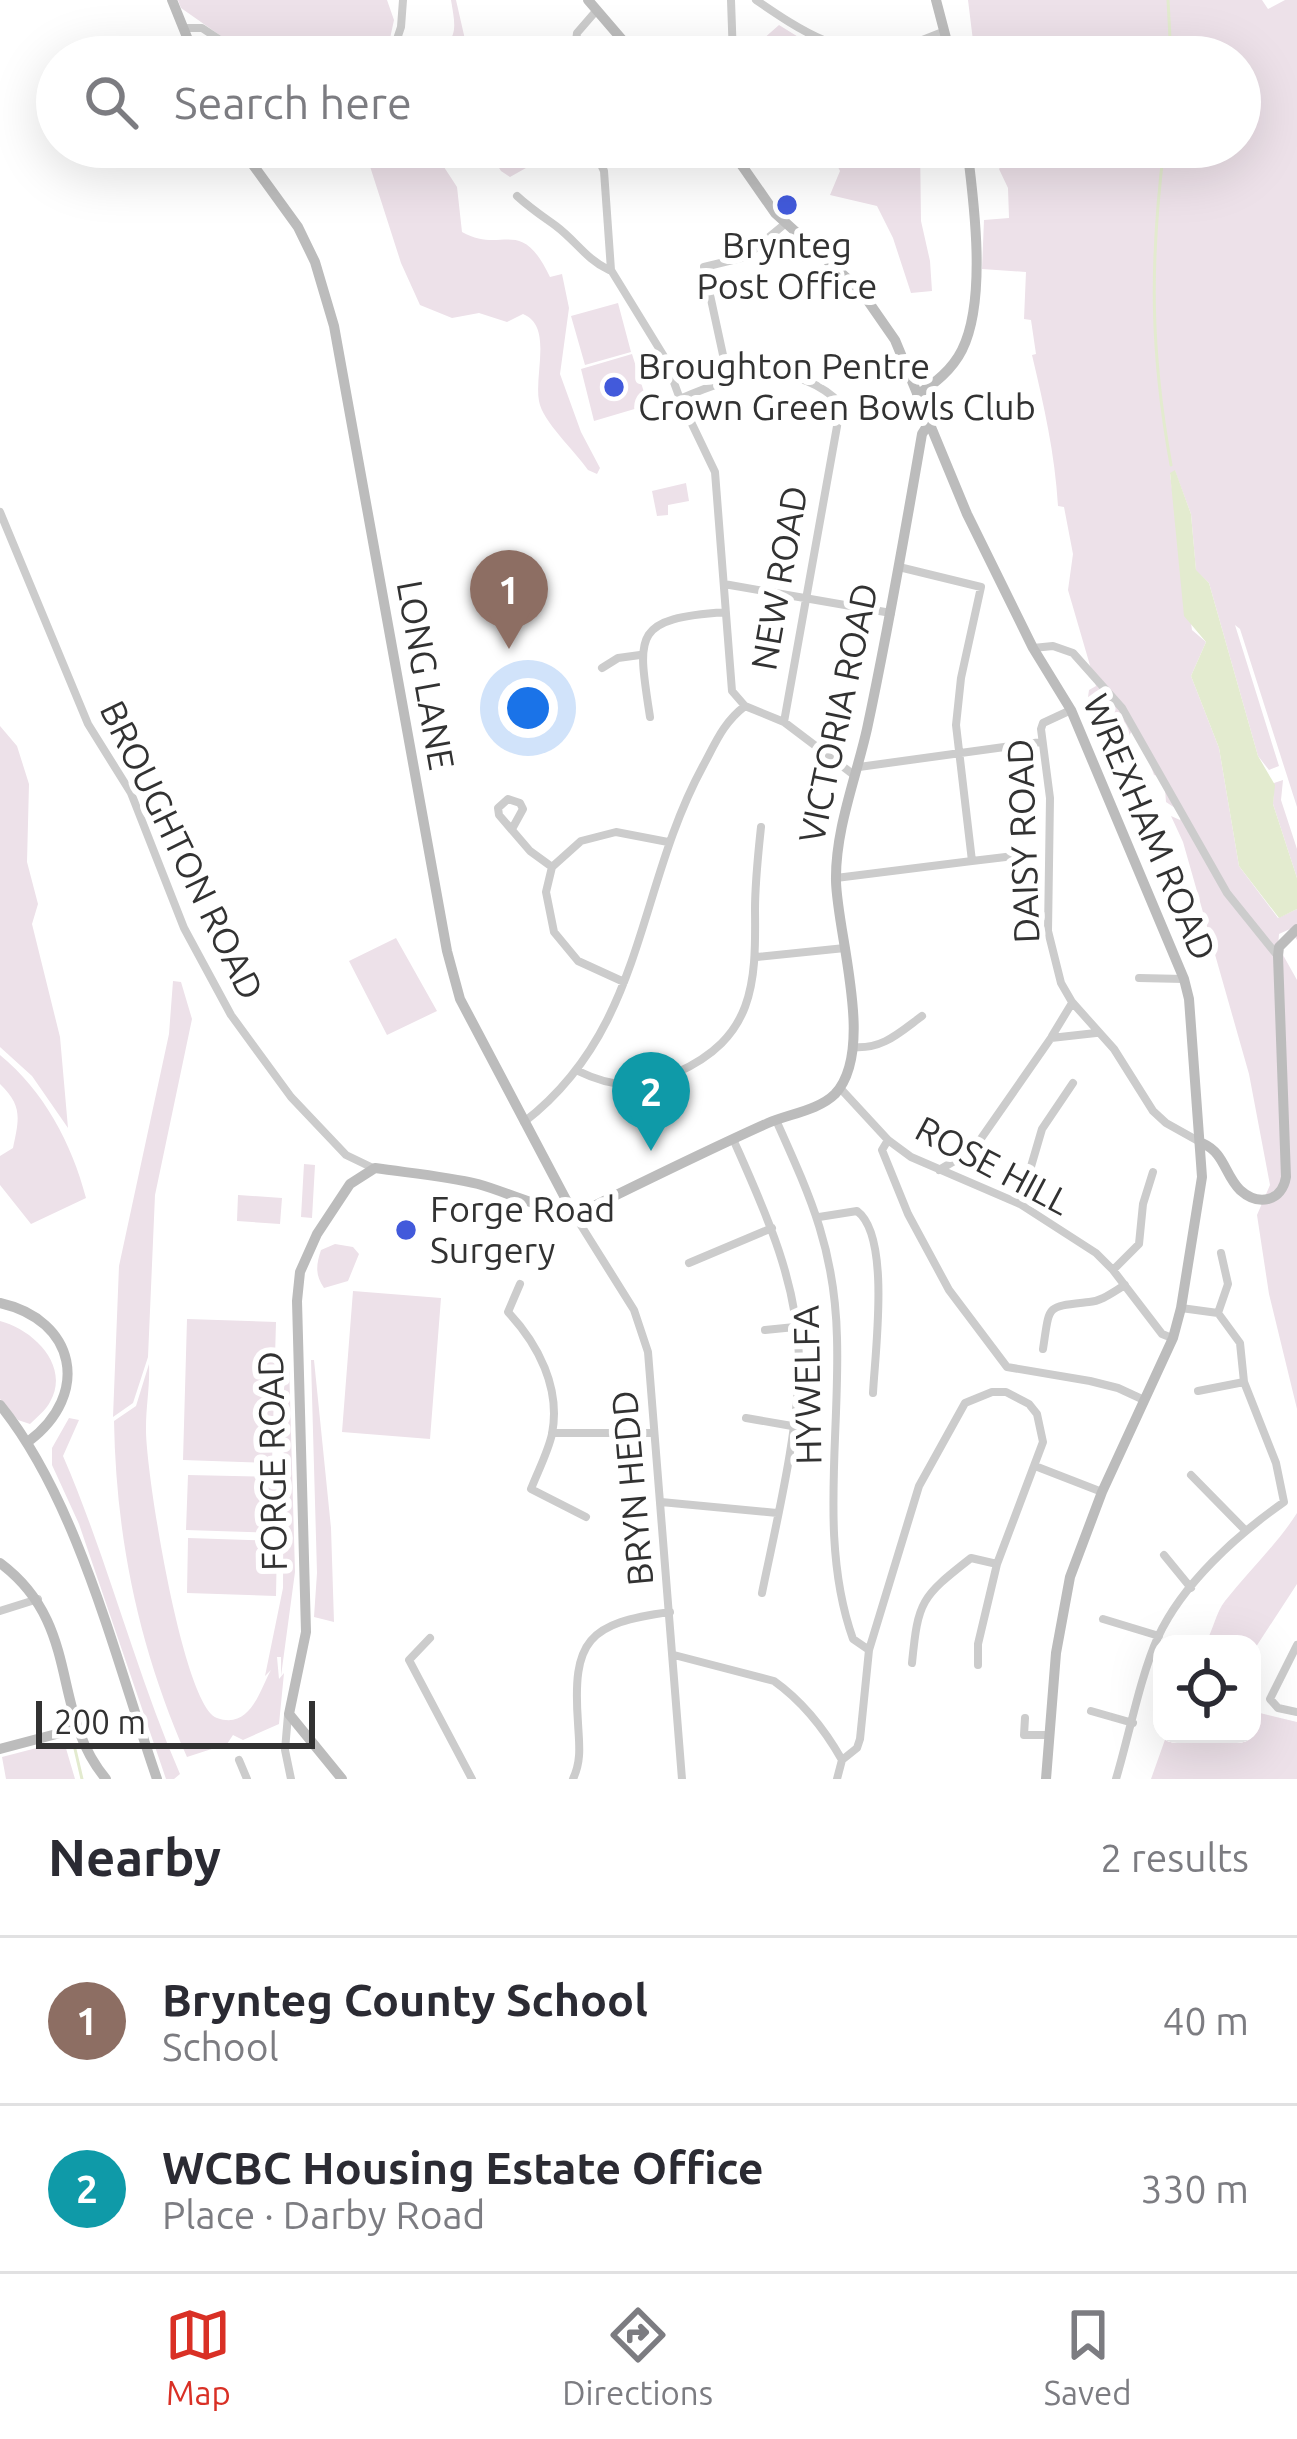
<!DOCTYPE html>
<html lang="en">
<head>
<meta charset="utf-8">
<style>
  body { margin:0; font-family:Ubuntu,sans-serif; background:#f7f7f7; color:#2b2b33 }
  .controls { position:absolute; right:36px; bottom:36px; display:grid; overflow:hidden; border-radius:24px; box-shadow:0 12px 48px #0002 }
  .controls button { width:108px; height:108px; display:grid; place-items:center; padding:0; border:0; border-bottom:3px solid #e1e1e2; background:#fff; color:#2b2b33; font:60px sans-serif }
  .scale { position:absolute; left:36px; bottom:30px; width:279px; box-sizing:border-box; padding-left:12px; border:6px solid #323232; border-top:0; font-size:33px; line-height:42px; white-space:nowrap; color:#323232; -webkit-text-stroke:9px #fff; paint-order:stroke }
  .you { position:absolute; left:528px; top:708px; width:42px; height:42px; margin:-30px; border:9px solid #fff; border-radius:50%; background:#1a73e8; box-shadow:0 0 0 18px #1a73e833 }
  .badge { display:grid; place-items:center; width:78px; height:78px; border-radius:50%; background:#d93025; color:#fff; font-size:39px; font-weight:700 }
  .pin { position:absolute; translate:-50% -99px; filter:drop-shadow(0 3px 6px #0008) }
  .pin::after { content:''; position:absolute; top:63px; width:42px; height:36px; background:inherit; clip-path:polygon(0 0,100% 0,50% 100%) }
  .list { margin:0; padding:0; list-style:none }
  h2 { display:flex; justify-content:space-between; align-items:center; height:156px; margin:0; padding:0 48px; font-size:51px }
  h2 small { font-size:39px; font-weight:400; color:#7c7c81 }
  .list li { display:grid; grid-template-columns:78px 1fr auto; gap:36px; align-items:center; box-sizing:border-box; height:168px; padding:0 48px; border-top:3px solid #e1e1e2 }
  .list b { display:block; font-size:45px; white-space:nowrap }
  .list p { margin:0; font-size:39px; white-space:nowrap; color:#7c7c81 }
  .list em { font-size:39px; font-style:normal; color:#7c7c81 }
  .icon { flex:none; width:66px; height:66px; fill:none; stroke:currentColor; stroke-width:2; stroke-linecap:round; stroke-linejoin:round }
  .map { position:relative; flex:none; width:1297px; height:1779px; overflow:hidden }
  .search { position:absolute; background:#fff; box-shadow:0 12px 48px #0002; left:36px; right:36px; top:36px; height:132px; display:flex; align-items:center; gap:30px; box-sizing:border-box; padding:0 42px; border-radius:66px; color:#7c7c81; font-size:45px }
  .sheet { height:492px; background:#fff }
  nav { display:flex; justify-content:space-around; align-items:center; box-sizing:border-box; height:168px; border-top:3px solid #e1e1e2; background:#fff; font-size:33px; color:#7c7c81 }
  nav a { display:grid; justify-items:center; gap:6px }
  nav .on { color:#d93025 }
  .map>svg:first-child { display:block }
  .green { fill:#ede1e9 }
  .water { fill:#e3ebcf }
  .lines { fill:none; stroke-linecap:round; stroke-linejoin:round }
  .stream { stroke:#e3ebcf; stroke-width:3 }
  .street { stroke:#ccc; stroke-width:8 }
  .secondary { stroke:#bcbcbc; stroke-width:10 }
  .poi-dot { fill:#425adb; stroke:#fff; stroke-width:4.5 }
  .labels { text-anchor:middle; stroke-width:12; stroke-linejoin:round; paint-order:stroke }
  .poi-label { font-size:36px; fill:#323232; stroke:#fff; text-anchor:start }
  .street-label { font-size:36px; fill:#323232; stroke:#fff }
</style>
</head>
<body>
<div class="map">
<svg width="1297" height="1779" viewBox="0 0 1297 1779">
  <rect width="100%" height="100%" fill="#fff"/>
  <path class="green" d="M178,0H387L394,20L386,57H251L181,8Z
    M451,0H456L469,57H435L434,52C460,40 455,25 451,0Z
    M968,0H1262L1268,9L1285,0H1297V807L1240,629L1235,625L1279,766L1269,770L1258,756L1209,583L1196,571L1191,514L1175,471L1170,474L1192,630L1206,642L1191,676L1219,748L1239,866L1278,918L1297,909V940L1290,929L1279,934L1278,946L1297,980V1409L1269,1294L1257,1215L1270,1185L1249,1074L1183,842L1171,816L1180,820L1184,814L1166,802L1164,777L1154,775L1139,733L1134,727L1124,745L1119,742L1120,736L1102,727L1107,716L1099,710L1097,699L1088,697L1089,690L1096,686L1068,590L1073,554L1064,507L1058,506C1055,454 1044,406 1032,355L1036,354L1031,320L1024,319L1026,272L982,269L984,220L1009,218L1008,188L999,169L1011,153L1002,165H988L1002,162L1001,147H1240V57H975Z
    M779,25L816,48L852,57H762V40Z
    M370,147H431L457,187L462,232C503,255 520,214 550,277L562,274L569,308L560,374L581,432L600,468L597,474L588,470C576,452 542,421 539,401C534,374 553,326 523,314L507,322L479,313L452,318L420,305L401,263L367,157Z
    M486,147H500L501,153L516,147H563L510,177L501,171Z
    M828,147H920L921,221L930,261L932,291L911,293L893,238L877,206L830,195L840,171Z
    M618,303L631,352L585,365L571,316Z
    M632,354L648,405L594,421L581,369Z
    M686,483L689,501L668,505V515L657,516L652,491Z
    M0,726L17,746L29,784L27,862L38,904L32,924L60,1037L68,1128L32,1076L0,1047Z
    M1283,780L1281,800L1297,849V878L1273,804L1274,783Z
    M396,938L437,1011L387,1035L349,961Z
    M173,981L181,982L192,1019L155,1195L148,1357L133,1403L113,1417L119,1266L169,1034Z
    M0,1055C44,1091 72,1144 86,1198L31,1224L0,1185V1156L13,1148C19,1119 23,1106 0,1084Z
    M304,1164L315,1165L312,1218L301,1217Z
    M238,1195L282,1198L280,1224L237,1221Z
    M335,1244L353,1247L359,1254L348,1281L324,1288C315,1275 316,1265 321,1250Z
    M353,1291L441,1298L430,1439L342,1432Z
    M187,1319L276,1322L272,1463L183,1460Z
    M0,1321C32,1329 71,1365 50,1402C46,1410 36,1418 30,1424L18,1420L0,1399Z
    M311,1360H314L331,1528L334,1622L314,1617L317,1573Z
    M289,1363L295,1572L281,1676V1657H277L279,1679L284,1673L279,1724L243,1740L233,1735L227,1744L187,1757C139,1648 116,1539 114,1421L136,1406L149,1364C150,1386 146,1406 146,1428C145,1469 183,1707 217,1718C251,1730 260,1689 271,1670L265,1676L283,1588L284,1388Z
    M69,1418L79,1420L63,1456C108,1560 135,1670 180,1774L174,1779H166L79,1524L52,1465V1448Z
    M188,1475L277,1477L275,1533L186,1530Z
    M1297,1513V1584L1252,1653V1644H1205C1213,1631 1216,1612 1225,1601C1249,1571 1278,1543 1297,1513Z
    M188,1538L277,1541L276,1596L187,1593Z
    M1252,1711L1297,1722V1779H1151L1167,1734H1252Z
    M52,1744L65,1745L75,1779H6L2,1757Z"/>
  <path class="water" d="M1175,470L1191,514L1196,570L1209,583L1258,756L1275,785L1273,804L1297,878V909L1279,918L1239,866L1219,748L1191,676L1206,642L1184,616L1170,473Z"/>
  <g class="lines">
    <path class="stream" d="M1168,0L1171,57
      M1164,147C1150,262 1150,350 1171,465
      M75,1749L82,1779"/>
    <path class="street" d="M731,0L733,57
      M756,0C797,28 844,61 898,49C913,45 928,37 943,32
      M183,28H202L246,57
      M391,57L401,27L403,0
      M574,57L577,33L596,11
      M593,147L604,171L611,270L665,358L680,399L715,472L732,691L745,706L784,722L854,775
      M797,147L798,148
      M517,196C530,208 542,216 556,226C576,241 586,259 609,270
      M728,378L704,267L745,257L786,223
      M680,399C734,375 793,356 841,404L784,722
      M0,512L88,724L131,793L184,928L231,1015L291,1097L346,1155L373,1168
      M724,584L891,613
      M1033,648L1053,646L1073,653L1122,708L1227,893L1277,955
      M602,668L618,658L640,655
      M1071,710L1043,723L1041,729L1050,798L1048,931L1061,983L1072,1002L1114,1049L1153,1111L1166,1123L1200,1142
      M650,717C637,633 633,619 725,612
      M859,767L1041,742
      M512,829L523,809L520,803L508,799L498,808L499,815L530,851L552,867
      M972,861L1014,856
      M836,878L972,861L956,725L961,678L981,587L899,567
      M757,957L845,948
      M1139,978L1184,979
      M624,982L578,961L554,932L546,892L552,867L581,841L616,832L668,842
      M1052,1036L1072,1003
      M852,1047C882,1050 899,1033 922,1016
      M578,1071C613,1088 640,1089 676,1073C754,1038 756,985 755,910C755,882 758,855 761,827
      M840,1088L888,1140L911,1157L1020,1204L1096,1253L1113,1270L1162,1334L1172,1338
      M776,1120C811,1198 835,1250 837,1338C840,1437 819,1544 853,1639L869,1650
      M524,1122C645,1029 636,889 703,766C716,742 723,723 745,706
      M733,1139C764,1209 797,1279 799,1357C800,1426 776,1524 762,1593
      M888,1140L882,1150L908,1214L949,1290L1007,1367L1090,1381L1118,1388L1144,1400
      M939,1170L973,1150L1051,1038L1096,1033
      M1020,1204L1042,1129L1073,1083
      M572,1211L634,1310L648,1352L682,1779
      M819,1217L857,1211C891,1236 875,1352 873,1393
      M689,1263L772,1228
      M1113,1270L1139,1244L1143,1204L1153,1172
      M520,1284L508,1312C538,1344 561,1388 552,1434C548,1452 538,1471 531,1489L586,1517
      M1181,1308L1218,1313L1228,1284L1221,1253
      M765,1330L795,1327
      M1043,1349C1050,1304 1045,1307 1089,1302C1102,1301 1113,1292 1125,1285
      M1198,1391L1244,1382
      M746,1418L792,1426
      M552,1433H654
      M1035,1466L1102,1492
      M1191,1475L1245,1530
      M661,1502L777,1513
      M1164,1555L1191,1588
      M0,1611L38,1599
      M1103,1619L1159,1636
      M430,1638L409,1660L472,1779
      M1297,1645L1270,1699L1278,1708L1297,1712
      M674,1655L774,1681C802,1701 825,1730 842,1760L837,1779
      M912,1663C918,1601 921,1597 971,1558L997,1564
      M1091,1711L1133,1723
      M288,1715L285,1750L291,1779
      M1025,1718L1024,1735H1048
      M239,1760L247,1779
      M842,1760L857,1748L860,1739L869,1650L919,1486L965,1403L992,1392H1006L1029,1404L1037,1414L1043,1442L997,1564L978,1644V1665
      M573,1779C582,1760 579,1743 578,1723C572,1640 588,1623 670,1612
      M1116,1779C1129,1736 1140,1677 1158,1637C1183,1583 1237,1535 1284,1502L1276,1463L1244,1382L1240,1343L1218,1313"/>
    <path class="secondary" d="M172,0L195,57
      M588,0L637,57
      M936,0L951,57
      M240,147L298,227L315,262L334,326L447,951L460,999L572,1211
      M729,147L775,213L861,291L895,340L967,514L1033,648L1071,710L1184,979L1189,999L1202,1177L1181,1308L1173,1338L1102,1492L1070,1577L1056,1653L1046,1779
      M917,395C935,383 952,370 962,350C987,300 974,202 967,147
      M1202,1143C1225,1153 1224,1174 1240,1190C1259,1207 1282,1201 1286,1177L1278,956L1279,947L1297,929
      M0,1303C76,1320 91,1394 29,1441
      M0,1405C78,1501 116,1661 157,1779
      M0,1563C83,1625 49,1711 106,1779
      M0,1749L79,1728
      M342,1779L289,1714L306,1632L297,1301L300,1272L317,1234L350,1184L375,1168C409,1173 445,1176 478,1184C518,1195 554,1219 596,1205C653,1177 710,1149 768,1123C789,1114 819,1110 835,1094C876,1050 837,934 836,881C835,830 856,778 867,729C888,631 905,533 922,434L929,423"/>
  </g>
  <g class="poi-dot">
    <circle cx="787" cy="205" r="12"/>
    <circle cx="614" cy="387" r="12"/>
    <circle cx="406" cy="1230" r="12"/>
  </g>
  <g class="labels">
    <g class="poi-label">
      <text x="787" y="258" text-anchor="middle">Brynteg<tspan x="787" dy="41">Post Office</tspan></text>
      <text x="638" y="379">Broughton Pentre<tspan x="638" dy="41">Crown Green Bowls Club</tspan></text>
      <text x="430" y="1222">Forge Road<tspan x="430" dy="41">Surgery</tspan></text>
    </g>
    <g class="street-label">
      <text transform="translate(779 578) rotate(-80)" y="13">NEW ROAD</text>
      <text transform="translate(426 675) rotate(80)" y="13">LONG LANE</text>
      <text transform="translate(838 713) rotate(-78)" y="13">VICTORIA ROAD</text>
      <text transform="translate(1150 827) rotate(67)" y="13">WREXHAM ROAD</text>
      <text transform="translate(1023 841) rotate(-92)" y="13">DAISY ROAD</text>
      <text transform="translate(182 850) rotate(64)" y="13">BROUGHTON ROAD</text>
      <text transform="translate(993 1165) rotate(28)" y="13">ROSE HILL</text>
      <text transform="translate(807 1385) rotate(-91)" y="13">HYWELFA</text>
      <text transform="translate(272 1461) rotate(-91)" y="13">FORGE ROAD</text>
      <text transform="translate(632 1488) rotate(-95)" y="13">BRYN HEDD</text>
    </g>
  </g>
</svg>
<div class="controls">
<button><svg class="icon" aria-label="locate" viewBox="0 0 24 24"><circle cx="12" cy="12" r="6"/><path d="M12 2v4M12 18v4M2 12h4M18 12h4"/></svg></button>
</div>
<div class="scale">200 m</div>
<div class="you"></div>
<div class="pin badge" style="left:509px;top:649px;background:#8d6e63">1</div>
<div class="pin badge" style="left:651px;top:1151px;background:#0f9aa8">2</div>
<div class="search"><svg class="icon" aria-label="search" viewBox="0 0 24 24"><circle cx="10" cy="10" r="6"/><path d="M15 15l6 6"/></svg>Search here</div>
</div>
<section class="sheet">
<h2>Nearby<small>2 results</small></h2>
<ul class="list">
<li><span class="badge" style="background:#8d6e63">1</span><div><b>Brynteg County School</b><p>School</p></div><em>40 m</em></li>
<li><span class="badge" style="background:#0f9aa8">2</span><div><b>WCBC Housing Estate Office</b><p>Place · Darby Road</p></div><em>330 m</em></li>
</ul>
</section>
<nav>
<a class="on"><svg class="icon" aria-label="map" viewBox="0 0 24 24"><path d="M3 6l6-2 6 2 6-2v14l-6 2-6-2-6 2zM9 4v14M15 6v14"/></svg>Map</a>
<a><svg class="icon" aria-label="directions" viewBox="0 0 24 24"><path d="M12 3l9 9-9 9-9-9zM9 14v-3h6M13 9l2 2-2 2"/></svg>Directions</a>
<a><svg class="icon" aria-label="saved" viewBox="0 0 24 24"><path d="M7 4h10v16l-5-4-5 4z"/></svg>Saved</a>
</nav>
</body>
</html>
